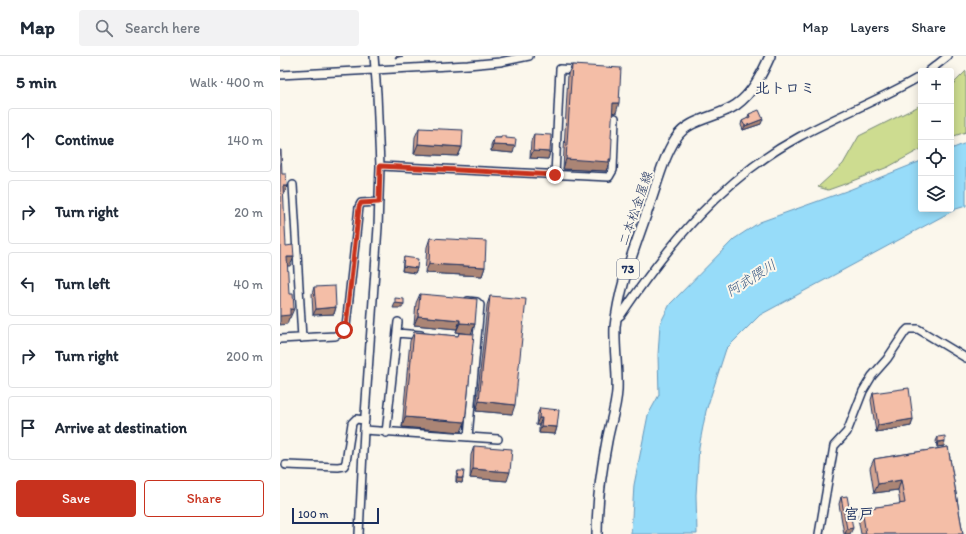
<!DOCTYPE html>
<html lang="en">
<head>
<meta charset="utf-8">
<style>
  body { margin:0; font-family:Itim,"Klee One",sans-serif; background:#f2f2f3; color:#1f2937 }
  .controls { position:absolute; right:12px; top:12px; display:grid; overflow:hidden; border-radius:4px; box-shadow:0 2px 10px #0003 }
  .controls button { width:36px; height:36px; display:grid; place-items:center; padding:0; border:0; border-bottom:1px solid #e0e1e3; background:#fff; color:#1f2937; font:20px sans-serif }
  .scale { position:absolute; left:12px; bottom:10px; width:87px; box-sizing:border-box; padding-left:4px; border:2px solid #1b2f5e; border-top:0; font-size:11px; line-height:14px; white-space:nowrap; color:#1b2f5e; -webkit-text-stroke:3px #fbf7ec; paint-order:stroke }
  .stop { position:absolute; width:12px; height:12px; margin:-9px; border:3px solid #c8321e; border-radius:50%; background:#fff }
  .stop.end { background:#c8321e; border-color:#fff; box-shadow:0 1px 4px #0008 }
  .list { margin:0; padding:0; list-style:none }
  h2 { display:flex; justify-content:space-between; align-items:center; height:52px; margin:0; padding:0 16px; font-size:17px }
  h2 small { font-size:13px; font-weight:400; color:#747a83 }
  .list li { display:grid; grid-template-columns:26px 1fr auto; gap:12px; align-items:center; box-sizing:border-box; height:64px; margin:0 8px 8px; padding:0 8px; border:1px solid #e0e1e3; border-radius:4px }
  .list b { display:block; font-size:15px; white-space:nowrap }
  .list em { font-size:13px; font-style:normal; color:#747a83 }
  .actions { display:flex; gap:8px; padding:12px 16px }
  .actions a { flex:1; padding:9px 0; border:1px solid #c8321e; border-radius:4px; text-align:center; font-size:14px; color:#c8321e }
  .actions .main { background:#c8321e; color:#fff }
  .icon { flex:none; width:22px; height:22px; fill:none; stroke:currentColor; stroke-width:2; stroke-linecap:round; stroke-linejoin:round }
  .map { position:relative; flex:none; width:686px; height:478px; overflow:hidden }
  header { display:flex; align-items:center; gap:24px; box-sizing:border-box; height:56px; padding:0 20px; background:#fff; border-bottom:1px solid #e0e1e3 }
  header strong { font-size:19px }
  nav { display:flex; gap:22px; margin-inline-start:auto; font-size:14px }
  .search { width:280px; height:36px; background:#f2f2f3; display:flex; align-items:center; gap:10px; box-sizing:border-box; padding:0 14px; border-radius:4px; color:#747a83; font-size:15px }
  main { display:flex }
  aside { flex:1; background:#fff }
  .map>svg:first-child { display:block }
  .green { fill:#cddc90; stroke:#748677 }
  .water { fill:#97dcf9; stroke:#6597bb }
  .lines { fill:none; stroke-linecap:round; stroke-linejoin:round }
  .minor-casing { stroke:#1b2f5e; stroke-width:10 }
  .major-casing { stroke:#1b2f5e; stroke-width:12 }
  .minor { stroke:#fbf7ec; stroke-width:7 }
  .major { stroke:#fbf7ec; stroke-width:9 }
  .wall { fill:#d2a390; stroke:#1b2f5e }
  .shaded-wall { fill:#ab8575; stroke:#1b2f5e }
  .building { fill:#f4bea7; stroke:#1b2f5e }
  .route { stroke:#c8321e; stroke-width:5 }
  .labels { text-anchor:middle; stroke-width:4; stroke-linejoin:round; paint-order:stroke }
  .shield { fill:#fbf7ec; stroke:#5e6b89; stroke-width:1 }
  .shield-label { font-size:12px; font-weight:bold; fill:#1b2f5e }
  .street-label { font-size:13px; fill:#1b2f5e; stroke:#fbf7ec }
  .water-label { font-size:14px; font-style:italic; fill:#3a5a85; stroke:#fbf7ec }
  .quarter-label { font-size:15px; font-weight:bold; fill:#1b2f5e; stroke:#fbf7ec }
</style>
</head>
<body>
<header>
<strong>Map</strong>
<div class="search"><svg class="icon" aria-label="search" viewBox="0 0 24 24"><circle cx="10" cy="10" r="6"/><path d="M15 15l6 6"/></svg>Search here</div>
<nav><a>Map</a><a>Layers</a><a>Share</a></nav>
</header>
<main>
<aside>
<h2>5 min<small>Walk · 400 m</small></h2>
<ul class="list">
<li><svg class="icon" aria-label="ahead" viewBox="0 0 24 24"><path d="M12 20V5M6 11l6-6 6 6"/></svg><div><b>Continue</b></div><em>140 m</em></li>
<li><svg class="icon" aria-label="right" viewBox="0 0 24 24"><path d="M7 20v-9h11M14 6l5 5-5 5"/></svg><div><b>Turn right</b></div><em>20 m</em></li>
<li><svg class="icon" aria-label="left" viewBox="0 0 24 24"><path d="M17 20v-9H6M10 6l-5 5 5 5"/></svg><div><b>Turn left</b></div><em>40 m</em></li>
<li><svg class="icon" aria-label="right" viewBox="0 0 24 24"><path d="M7 20v-9h11M14 6l5 5-5 5"/></svg><div><b>Turn right</b></div><em>200 m</em></li>
<li><svg class="icon" aria-label="arrive" viewBox="0 0 24 24"><path d="M6 21V4h12l-3 4 3 4H6"/></svg><div><b>Arrive at destination</b></div></li>
</ul>
<div class="actions"><a class="main">Save</a><a>Share</a></div>
</aside>
<div class="map">
<svg width="686" height="478" viewBox="0 0 686 478">
  <rect width="100%" height="100%" fill="#fbf7ec"/>
  <filter id="ink" filterUnits="userSpaceOnUse"><feTurbulence type="fractalNoise" baseFrequency=".025" numOctaves="2"/><feDisplacementMap in="SourceGraphic" scale="8" xChannelSelector="R" yChannelSelector="G"/><feConvolveMatrix kernelMatrix="1 2 1 2 8 2 1 2 1" color-interpolation-filters="sRGB"/></filter>
  <g filter="url(#ink)">
    <path class="green" d="M686,15V76L671,81V30Z
      M641,49V93L608,111L562,129L548,134L538,131L563,108L579,80Z"/>
    <path class="water" d="M686,87V150L676,153L480,259L446,293L426,355L419,391L416,439L417,478H351L354,429L368,359L379,339L378,299L380,268L390,248L454,183L480,166L569,134L641,105V153H671V93Z"/>
    <g class="lines">
      <g class="minor-casing">
        <path id="minor" d="M649,15L668,0
          M0,19L188,9L220,6L249,0
          M100,110L329,121L333,114L335,62
          M275,119L280,13L299,14
          M13,129L22,282
          M337,262L341,259C389,188 443,122 519,81C559,59 602,43 641,20
          M117,277L141,279
          M0,283L55,280C61,277 64,276 66,270L79,151L81,147L99,146
          M84,374L218,383
          M106,377L118,266
          M188,381L200,249L197,246L188,245
          M6,409L58,411L64,410L66,406L72,367L76,363L85,364
          M79,478L84,374L98,171L100,110L97,38L94,0
          M539,478L554,390L567,376L583,335L592,320L607,303L625,276L628,273H638L686,302"/>
      </g>
      <g class="major-casing">
        <path id="major" d="M317,478C317,447 321,416 327,385C330,368 336,352 337,335C338,314 334,292 335,271C339,229 356,189 369,150C377,128 383,102 396,82C409,62 437,62 456,49C472,38 482,18 490,0"/>
      </g>
      <use href="#minor" class="minor"/>
      <use href="#major" class="major"/>
    </g>
    <path class="wall" d="M292,9L336,57L332,56L328,112H327L326,115L283,113L288,18Z
      M469,58L481,68L463,74L461,69L462,65L467,63Z
      M139,72L182,91L178,100L134,98L135,81Z
      M254,78L270,96L268,103L250,102L251,85Z
      M221,80L226,82L233,97L211,95V89L214,82H220Z
      M150,182L205,211L202,220L145,217L147,191Z
      M124,201L137,212L135,217L122,215L123,206Z
      M34,231L56,251L54,258L33,259L32,238Z
      M140,238L195,268L191,278L176,276L177,273L134,269L136,247Z
      M210,240L232,358L196,355L207,249Z
      M134,276L178,280L179,277L181,376L122,371L130,285Z
      M593,337L633,363L631,370L596,376L591,344Z
      M260,352L277,371L275,378L259,377V369H256L257,359Z
      M658,381L664,390L657,391L656,385Z
      M194,390L227,425L190,422L191,399Z
      M668,391L683,478H581L578,462L582,453L620,448L618,434L594,437L590,412L594,403Z
      M178,415L183,422L182,427L176,426V420Z
      M561,441L570,478H564L559,448Z"/>
    <path class="shaded-wall" d="M116,0H123L115,2Z
      M333,47H339L336,57L329,56Z
      M483,63L481,68L463,74L465,70Z
      M138,88L182,91L178,100L134,98Z
      M213,89L235,90L233,97L211,95Z
      M253,95L270,96L268,103L250,102Z
      M286,103H331L328,112H327L326,115L283,113Z
      M3,130H7L4,139H0Z
      M7,201H14L10,210H3Z
      M149,208L205,211L202,220L145,217Z
      M123,210L137,212L135,217L122,215Z
      M115,247L124,248L122,252H113Z
      M56,251L54,258L33,259L36,253Z
      M10,253H14L10,262H9L7,268L0,269V260Z
      M138,260L180,264L177,273L134,269Z
      M180,267L195,268L191,278L176,276Z
      M199,345L235,349L232,358L196,355Z
      M125,361L185,366L181,376L122,371Z
      M259,362H262L259,369H256Z
      M633,363L631,370L596,376L598,369Z
      M261,370L277,371L275,378L259,377Z
      M665,385L664,390L657,391L658,386Z
      M193,413L230,416L227,425L190,422Z
      M177,422H183L182,427L176,426Z
      M621,424L618,434L594,437L598,428Z
      M573,472L570,478H565L567,473Z"/>
    <path class="building" d="M292,9L341,12L339,47H333L331,82H332L331,103H329V106L286,103Z
      M479,54L483,63L465,70L462,65L470,61L469,58Z
      M139,72L183,74L182,91L138,88Z
      M254,78L271,79L270,96L253,95Z
      M221,80H226V82L236,83L235,90L213,89L214,82H221Z
      M0,94H1L2,118H6L7,130H3L6,190L13,189L14,201H7L9,238H13L14,253H10V259L0,260Z
      M150,182L206,185L205,211L149,208Z
      M124,201L138,203L137,212L123,210Z
      M55,230L56,251L36,253L34,231Z
      M140,238L197,243L195,268L180,267V264L138,260Z
      M210,240L246,243L235,349L199,345Z
      M115,242L124,243V248L115,247Z
      M134,276L178,280L179,277L194,278L185,366L125,361Z
      M629,332L633,363L598,369L593,337Z
      M260,352L279,354L277,371L261,370L262,362H259Z
      M665,380V385L658,386V381Z
      M194,390L232,393L230,416L193,413Z
      M668,391L683,478H586L582,453L625,447L621,424L598,428L594,403Z
      M178,415H184L183,422H177Z
      M567,440L573,472L567,473L561,441Z"/>
  </g>
  <g class="lines" filter="url(#ink)">
    <path class="route" d="M64,274L66,270L79,151L81,147L99,146L100,110L275,119"/>
  </g>
  <g class="labels">
    <rect class="shield" x="337" y="203" width="22" height="20" rx="3"/>
    <g class="shield-label">
      <text x="348" y="217">73</text>
    </g>
    <g class="street-label">
      <text transform="translate(355 152) rotate(-71)" y="5">二本松金屋線</text>
    </g>
    <g class="water-label">
      <text transform="translate(471 222) rotate(-32)" y="5">阿武隈川</text>
    </g>
    <g class="quarter-label">
      <text x="505" y="37">北トロミ</text>
      <text x="579" y="463">宮戸</text>
    </g>
  </g>
</svg>
<div class="controls">
<button>+</button>
<button>−</button>
<button><svg class="icon" aria-label="locate" viewBox="0 0 24 24"><circle cx="12" cy="12" r="6"/><path d="M12 2v4M12 18v4M2 12h4M18 12h4"/></svg></button>
<button><svg class="icon" aria-label="layers" viewBox="0 0 24 24"><path d="M12 4l9 5-9 5-9-5zM3 14l9 5 9-5"/></svg></button>
</div>
<div class="scale">100 m</div>
<div class="stop" style="left:64px;top:274px"></div>
<div class="stop end" style="left:275px;top:119px"></div>
</div>
</main>
</body>
</html>
